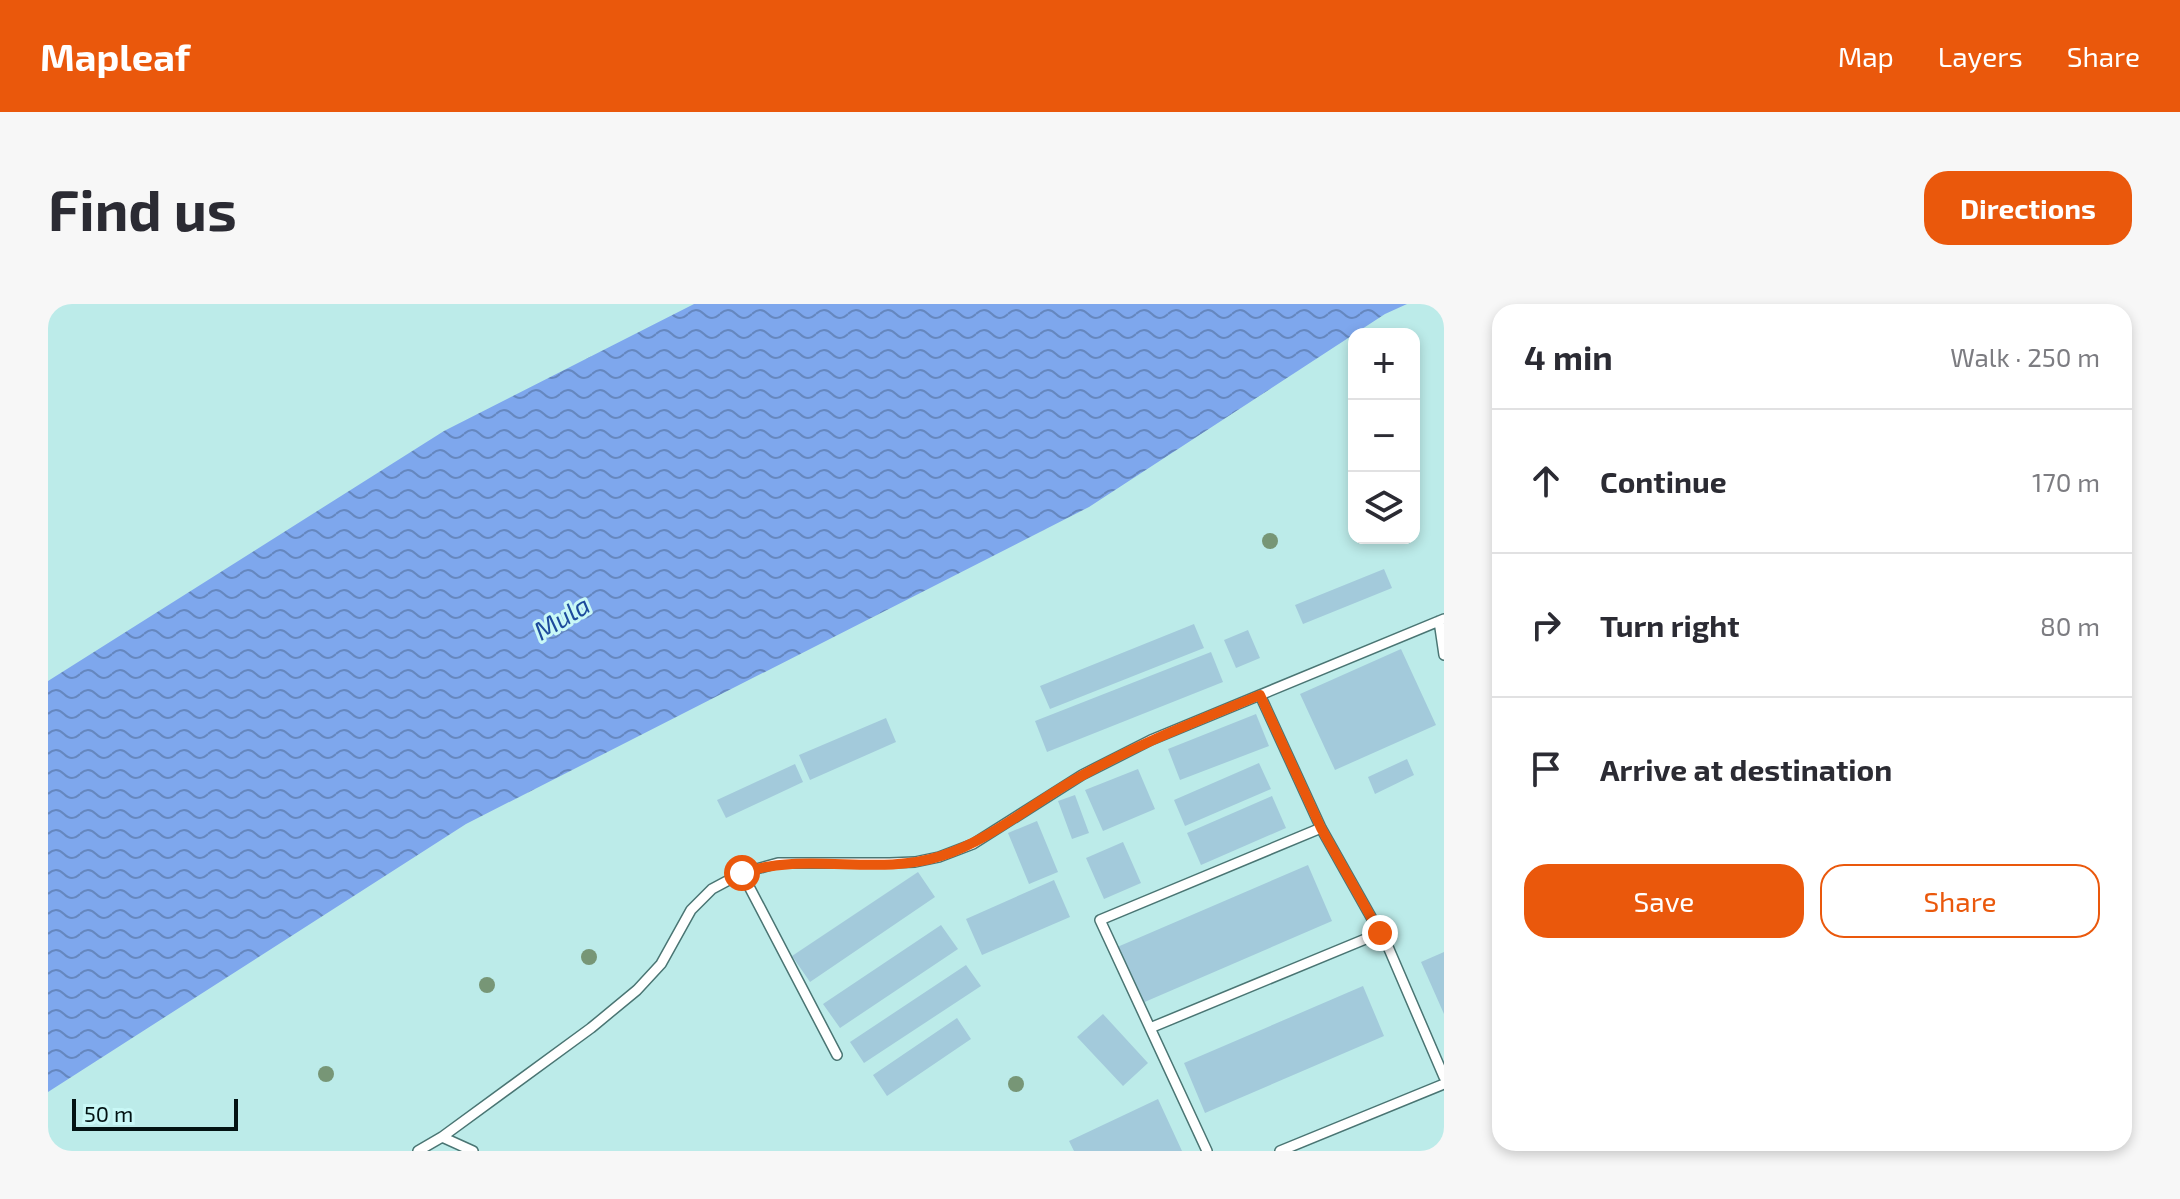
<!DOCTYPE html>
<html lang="en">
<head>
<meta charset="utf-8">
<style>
  body { margin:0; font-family:"Exo 2",sans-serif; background:#f7f7f7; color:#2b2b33 }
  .controls { position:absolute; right:24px; top:24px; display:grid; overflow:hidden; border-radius:16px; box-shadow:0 4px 12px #0003 }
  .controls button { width:72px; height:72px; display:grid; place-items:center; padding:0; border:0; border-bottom:2px solid #e1e1e2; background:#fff; color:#2b2b33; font:40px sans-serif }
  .scale { position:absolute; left:24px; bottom:20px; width:166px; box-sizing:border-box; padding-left:8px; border:4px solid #031313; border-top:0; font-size:22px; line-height:28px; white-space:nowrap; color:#031313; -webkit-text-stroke:6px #c9f8f6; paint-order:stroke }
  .stop { position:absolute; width:24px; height:24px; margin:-18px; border:6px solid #ea580c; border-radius:50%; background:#fff }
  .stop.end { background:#ea580c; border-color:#fff; box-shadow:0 2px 8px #0008 }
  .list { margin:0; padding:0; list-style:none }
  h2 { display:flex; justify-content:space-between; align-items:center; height:104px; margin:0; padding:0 32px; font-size:34px }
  h2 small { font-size:26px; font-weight:400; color:#7c7c81 }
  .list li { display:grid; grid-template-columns:52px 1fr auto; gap:24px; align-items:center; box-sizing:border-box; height:144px; padding:0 32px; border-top:2px solid #e1e1e2 }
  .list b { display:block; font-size:30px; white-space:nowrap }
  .list em { font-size:26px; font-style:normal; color:#7c7c81 }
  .actions { display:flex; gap:16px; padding:24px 32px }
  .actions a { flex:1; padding:18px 0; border:2px solid #ea580c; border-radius:24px; text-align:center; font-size:28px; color:#ea580c }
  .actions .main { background:#ea580c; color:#fff }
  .icon { flex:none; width:44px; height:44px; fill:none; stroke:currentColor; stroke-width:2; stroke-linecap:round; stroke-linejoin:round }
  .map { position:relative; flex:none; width:1396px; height:847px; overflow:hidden; border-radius:24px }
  header { display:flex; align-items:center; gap:48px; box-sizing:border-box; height:112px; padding:0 40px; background:#ea580c; color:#fff }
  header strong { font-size:38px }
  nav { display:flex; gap:44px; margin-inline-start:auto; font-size:28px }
  .intro { display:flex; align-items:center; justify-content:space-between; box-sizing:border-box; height:192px; padding:0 48px }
  h1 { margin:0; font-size:56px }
  .button { padding:20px 36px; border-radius:24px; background:#ea580c; color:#fff; font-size:28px; font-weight:700 }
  main { display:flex; gap:48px; padding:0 48px }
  aside { flex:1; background:#fff; border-radius:24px; box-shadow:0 4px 12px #0003 }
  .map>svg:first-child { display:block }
  .water { fill:url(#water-waves) }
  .building { fill:#a3cadb }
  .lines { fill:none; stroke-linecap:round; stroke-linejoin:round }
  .lane-casing { stroke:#4a7573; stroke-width:12 }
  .lane { stroke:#fff; stroke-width:9 }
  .tree { fill:#779676 }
  .route { stroke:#ea580c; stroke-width:10 }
  .labels { text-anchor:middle; stroke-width:6; stroke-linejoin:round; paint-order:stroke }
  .water-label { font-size:26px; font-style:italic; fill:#1d4b9c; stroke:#c9f8f6 }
</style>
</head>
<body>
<header>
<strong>Mapleaf</strong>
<nav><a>Map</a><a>Layers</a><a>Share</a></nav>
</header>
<div class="intro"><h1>Find us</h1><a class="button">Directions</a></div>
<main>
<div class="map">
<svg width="1396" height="847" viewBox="0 0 1396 847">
  <defs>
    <pattern id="water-waves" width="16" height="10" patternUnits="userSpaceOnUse" patternTransform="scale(2)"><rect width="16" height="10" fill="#7ea7ed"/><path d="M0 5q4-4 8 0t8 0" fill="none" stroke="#6587bf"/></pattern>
  </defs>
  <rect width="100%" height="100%" fill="#bcebe9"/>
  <path class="water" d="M646,0H1359L1337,10L1041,203L418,520L0,788V377L396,127Z"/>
  <path class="building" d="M1336,265L1344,284L1255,320L1247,301Z
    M1146,320L1156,344L1002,405L992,382Z
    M1200,326L1212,354L1188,364L1176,336Z
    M1353,345L1388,421L1287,466L1252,390Z
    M1163,348L1175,378L999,448L987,417Z
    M1208,410L1221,442L1132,476L1120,445Z
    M838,414L848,438L762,476L751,451Z
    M1359,455L1366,471L1327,490L1320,473Z
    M1211,459L1223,485L1137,522L1126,496Z
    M747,460L755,478L678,514L669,496Z
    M1090,465L1107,505L1055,527L1037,486Z
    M1027,491L1041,529L1024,535L1010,497Z
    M1224,492L1238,524L1153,561L1139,529Z
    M989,517L1010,568L981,580L960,529Z
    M1075,538L1093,579L1056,595L1038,554Z
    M1260,561L1284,617L1092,700L1067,644Z
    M870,568L887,593L762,678L744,652Z
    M1006,576L1022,613L934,651L918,615Z
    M893,621L910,645L792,724L775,700Z
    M1396,648V710L1373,658Z
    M918,661L933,682L816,759L802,738Z
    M1315,682L1336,732L1157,809L1136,759Z
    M1055,710L1100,759L1075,782L1029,733Z
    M909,714L923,735L839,792L825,771Z
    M1110,795L1134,847H1026L1021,837Z"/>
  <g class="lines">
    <g class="lane-casing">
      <path id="lane" d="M1391,317L1396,351
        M1212,391L1273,524L1341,645L1396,773
        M694,569L789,751
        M1102,724L1332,629
        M394,833L425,847
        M370,847L394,833L543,724L589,686L613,660L643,606L664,585L694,569L730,559H842L867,558L891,553L925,540L1034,471L1103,436L1396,315
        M1159,847L1052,616L1273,524
        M1232,847L1396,780"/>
    </g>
    <use href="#lane" class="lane"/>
  </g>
  <g class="tree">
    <circle cx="1222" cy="237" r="8"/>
    <circle cx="541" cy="653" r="8"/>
    <circle cx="439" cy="681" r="8"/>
    <circle cx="278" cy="770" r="8"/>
    <circle cx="968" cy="780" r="8"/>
  </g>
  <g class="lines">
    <path class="route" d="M694,569C759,547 829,573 893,552C945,535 987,497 1035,471C1092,439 1152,416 1212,391L1273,524L1332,629"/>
  </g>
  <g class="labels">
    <g class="water-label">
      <text transform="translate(514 314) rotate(-31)" y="9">Mula</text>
    </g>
  </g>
</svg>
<div class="controls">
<button>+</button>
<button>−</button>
<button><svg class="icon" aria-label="layers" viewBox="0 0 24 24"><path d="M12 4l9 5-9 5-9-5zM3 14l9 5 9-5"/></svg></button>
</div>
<div class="scale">50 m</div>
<div class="stop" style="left:694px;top:569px"></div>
<div class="stop end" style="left:1332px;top:629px"></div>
</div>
<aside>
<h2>4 min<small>Walk · 250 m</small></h2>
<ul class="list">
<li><svg class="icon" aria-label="ahead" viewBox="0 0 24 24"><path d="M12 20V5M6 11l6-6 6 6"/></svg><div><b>Continue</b></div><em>170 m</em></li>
<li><svg class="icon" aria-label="right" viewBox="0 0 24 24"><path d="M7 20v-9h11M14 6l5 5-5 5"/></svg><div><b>Turn right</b></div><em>80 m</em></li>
<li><svg class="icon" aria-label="arrive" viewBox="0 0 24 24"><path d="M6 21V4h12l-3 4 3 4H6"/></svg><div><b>Arrive at destination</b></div></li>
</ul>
<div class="actions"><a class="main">Save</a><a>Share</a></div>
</aside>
</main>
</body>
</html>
